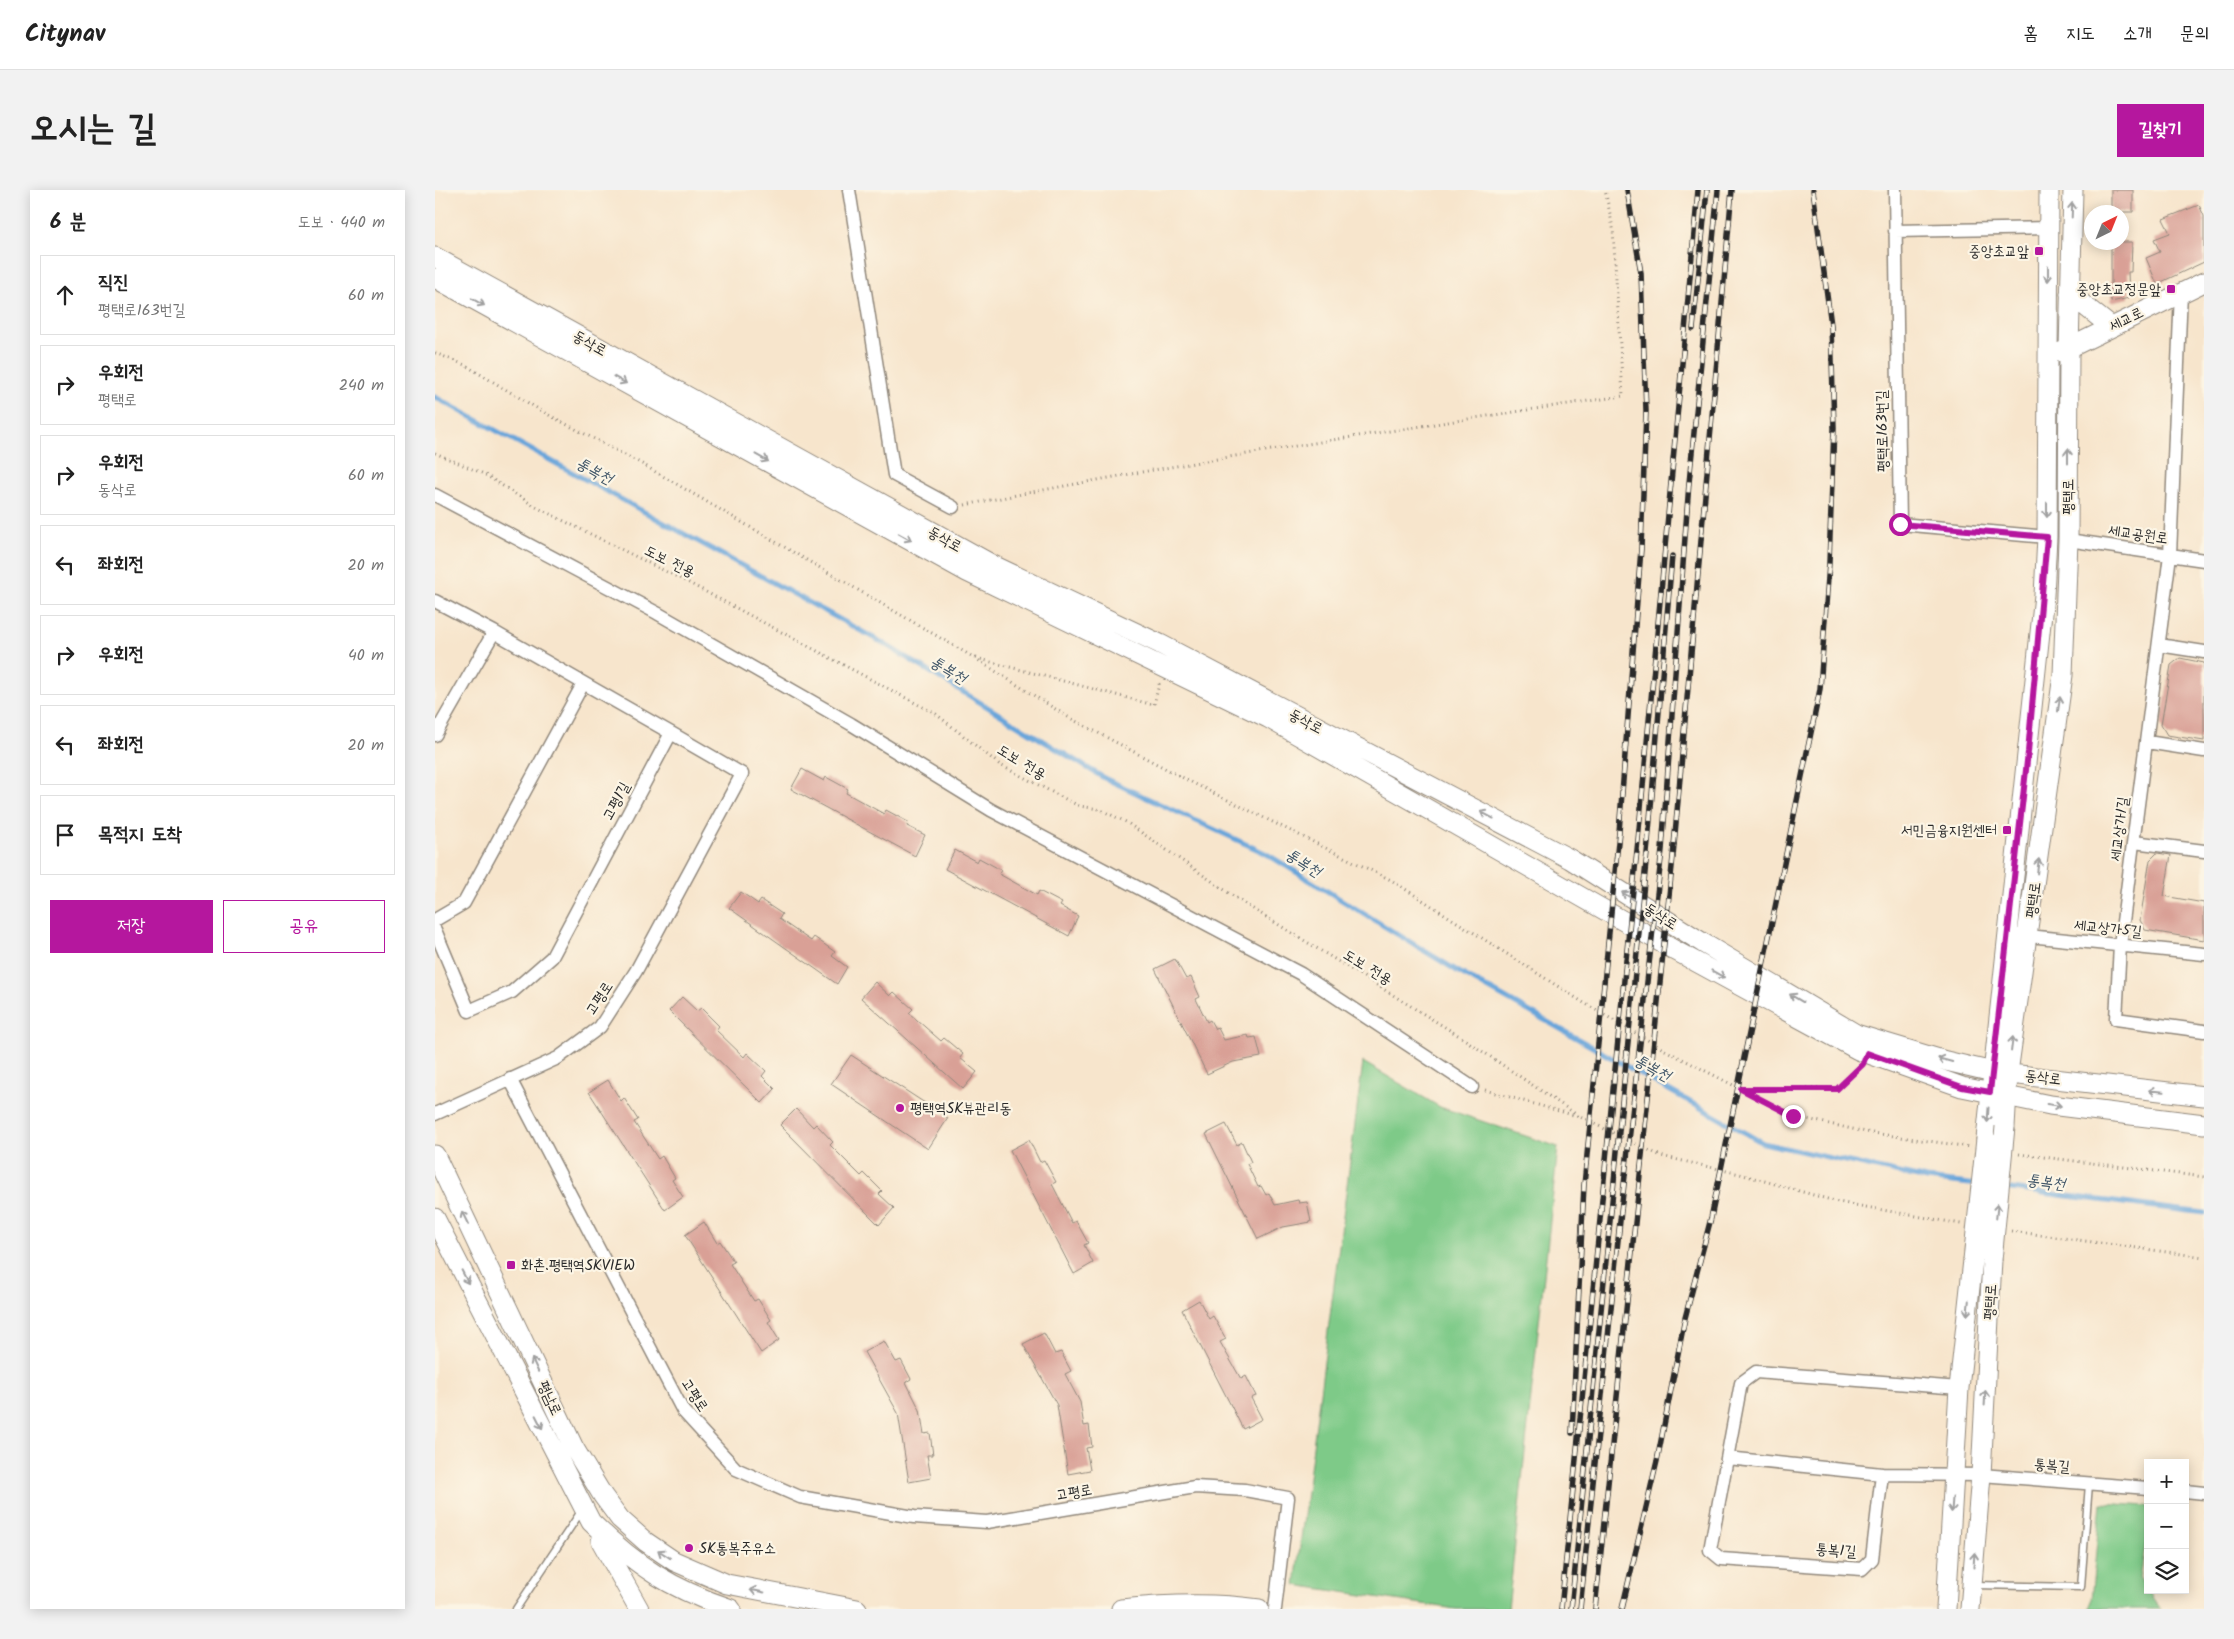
<!DOCTYPE html>
<html lang="ko">
<head>
<meta charset="utf-8">
<style>
  body { margin:0; font-family:Kalam,"Poor Story",sans-serif; background:#f2f2f2; color:#222 }
  .controls { position:absolute; right:15px; bottom:15px; display:grid; overflow:hidden; border-radius:0px; box-shadow:0 2px 12px #0003 }
  .controls button { width:45px; height:45px; display:grid; place-items:center; padding:0; border:0; border-bottom:1px solid #e0e0e0; background:#fff; color:#222; font:25px sans-serif }
  .compass { position:absolute; left:1649px; top:15px; width:45px; height:45px; border-radius:50%; background:#fff; box-shadow:0 2px 12px #0003; rotate:43deg }
  .stop { position:absolute; width:15px; height:15px; margin:-11px; border:4px solid #b5179e; border-radius:50%; background:#fff }
  .stop.end { background:#b5179e; border-color:#fff; box-shadow:0 1px 5px #0008 }
  .list { margin:0; padding:0; list-style:none }
  h2 { display:flex; justify-content:space-between; align-items:center; height:65px; margin:0; padding:0 20px; font-size:21px }
  h2 small { font-size:16px; font-weight:400; color:#767676 }
  .list li { display:grid; grid-template-columns:32px 1fr auto; gap:15px; align-items:center; box-sizing:border-box; height:80px; margin:0 10px 10px; padding:0 10px; border:1px solid #e0e0e0; border-radius:0px }
  .list b { display:block; font-size:19px; white-space:nowrap }
  .list p { margin:0; font-size:16px; white-space:nowrap; color:#767676 }
  .list em { font-size:16px; font-style:normal; color:#767676 }
  .actions { display:flex; gap:10px; padding:15px 20px }
  .actions a { flex:1; padding:11px 0; border:1px solid #b5179e; border-radius:0px; text-align:center; font-size:18px; color:#b5179e }
  .actions .main { background:#b5179e; color:#fff }
  .icon { flex:none; width:28px; height:28px; fill:none; stroke:currentColor; stroke-width:2; stroke-linecap:round; stroke-linejoin:round }
  .map { position:relative; flex:none; width:1769px; height:1419px; overflow:hidden; border-radius:0px }
  header { display:flex; align-items:center; gap:30px; box-sizing:border-box; height:70px; padding:0 25px; background:#fff; border-bottom:1px solid #e0e0e0 }
  header strong { font-size:24px }
  nav { display:flex; gap:28px; margin-inline-start:auto; font-size:18px }
  .intro { display:flex; align-items:center; justify-content:space-between; box-sizing:border-box; height:120px; padding:0 30px }
  h1 { margin:0; font-size:35px }
  .button { padding:12px 22px; border-radius:0px; background:#b5179e; color:#fff; font-size:18px; font-weight:700 }
  main { display:flex; gap:30px; padding:0 30px }
  aside { flex:1; background:#fff; border-radius:0px; box-shadow:0 2px 12px #0003 }
  .map>svg:first-child { display:block }
  .green { fill:#7eca88; stroke:#547a5a }
  .lines { fill:none; stroke-linecap:round; stroke-linejoin:round }
  .stream { stroke:#69a5da; stroke-width:5 }
  .building { fill:#d9a096 }
  .lane-casing { stroke:#91887c; stroke-width:9 }
  .street-casing { stroke:#91887c; stroke-width:15 }
  .secondary-casing { stroke:#91887c; stroke-width:21 }
  .path { stroke:#91887c; stroke-width:3; stroke-dasharray:1 4; stroke-linecap:butt }
  .lane { stroke:#fff; stroke-width:6 }
  .street { stroke:#fff; stroke-width:12 }
  .secondary { stroke:#fff; stroke-width:19 }
  .rail-casing { stroke:#2b2b2b; stroke-width:5.5 }
  .rail { stroke:#fcf5e5; stroke-width:4; stroke-dasharray:11; stroke-linecap:butt }
  .secondary-bridge-casing { stroke:#91887c; stroke-width:21; stroke-linecap:butt }
  .secondary-bridge { stroke:#fff; stroke-width:19 }
  .oneway { stroke:#a0a0a0 }
  .route { stroke:#b5179e; stroke-width:6 }
  .poi-dot { fill:#b5179e; stroke:#fcf5e5; stroke-width:2 }
  .labels { text-anchor:middle; stroke-width:4.5; stroke-linejoin:round; paint-order:stroke }
  .poi-label { font-size:15px; fill:#2b2b2b; stroke:#fcf5e5; text-anchor:end }
  .street-label { font-size:15px; fill:#2b2b2b; stroke:#fcf5e5 }
  .water-label { font-size:16px; font-style:italic; fill:#415668; stroke:#fcf5e5 }
</style>
</head>
<body>
<header>
<strong>Citynav</strong>
<nav><a>홈</a><a>지도</a><a>소개</a><a>문의</a></nav>
</header>
<div class="intro"><h1>오시는 길</h1><a class="button">길찾기</a></div>
<main>
<aside>
<h2>6 분<small>도보 · 440 m</small></h2>
<ul class="list">
<li><svg class="icon" aria-label="ahead" viewBox="0 0 24 24"><path d="M12 20V5M6 11l6-6 6 6"/></svg><div><b>직진</b><p>평택로163번길</p></div><em>60 m</em></li>
<li><svg class="icon" aria-label="right" viewBox="0 0 24 24"><path d="M7 20v-9h11M14 6l5 5-5 5"/></svg><div><b>우회전</b><p>평택로</p></div><em>240 m</em></li>
<li><svg class="icon" aria-label="right" viewBox="0 0 24 24"><path d="M7 20v-9h11M14 6l5 5-5 5"/></svg><div><b>우회전</b><p>동삭로</p></div><em>60 m</em></li>
<li><svg class="icon" aria-label="left" viewBox="0 0 24 24"><path d="M17 20v-9H6M10 6l-5 5 5 5"/></svg><div><b>좌회전</b></div><em>20 m</em></li>
<li><svg class="icon" aria-label="right" viewBox="0 0 24 24"><path d="M7 20v-9h11M14 6l5 5-5 5"/></svg><div><b>우회전</b></div><em>40 m</em></li>
<li><svg class="icon" aria-label="left" viewBox="0 0 24 24"><path d="M17 20v-9H6M10 6l-5 5 5 5"/></svg><div><b>좌회전</b></div><em>20 m</em></li>
<li><svg class="icon" aria-label="arrive" viewBox="0 0 24 24"><path d="M6 21V4h12l-3 4 3 4H6"/></svg><div><b>목적지 도착</b></div></li>
</ul>
<div class="actions"><a class="main">저장</a><a>공유</a></div>
</aside>
<div class="map">
<svg width="1769" height="1419" viewBox="0 0 1769 1419">
  <rect width="100%" height="100%" fill="#fcf5e5"/>
  <filter id="ink" filterUnits="userSpaceOnUse"><feTurbulence type="fractalNoise" baseFrequency=".02" numOctaves="2"/><feDisplacementMap in="SourceGraphic" scale="10" xChannelSelector="R" yChannelSelector="G"/><feConvolveMatrix kernelMatrix="1 2 1 2 8 2 1 2 1" color-interpolation-filters="sRGB"/></filter>
  <filter id="wash" filterUnits="userSpaceOnUse"><feTurbulence type="fractalNoise" baseFrequency=".0096" numOctaves="4" result="noise"/><feDisplacementMap in="SourceGraphic" scale="20" xChannelSelector="R" yChannelSelector="G"/><feGaussianBlur stdDeviation="1.12" result="paint"/><feColorMatrix in="noise" values="0 0 0 0 0 0 0 0 0 0 0 0 0 0 0 0 0 1.4 0 .05"/><feComposite in="paint" operator="in"/></filter>
  <g filter="url(#wash)">
    <rect width="100%" height="100%" fill="#f7e5cc"/>
    <path class="green" d="M928,872L1005,917L1123,957L1073,1419H1021L860,1395Z
      M1666,1313L1713,1316V1335L1705,1389L1725,1419H1655Z"/>
    <g class="lines">
      <path class="stream" d="M0,207L446,452L669,588L830,663L1024,782L1328,953L1492,989L1543,995
        M1568,998L1769,1023"/>
    </g>
    <g id="blocks">
      <path class="building" d="M1676,0H1698V22H1676Z
        M1764,15L1769,26V72L1722,94L1711,68L1725,62L1719,49L1735,43L1728,29Z
        M1676,52H1697L1696,82H1693L1694,108L1676,112Z
        M1745,468L1769,473V551L1732,545L1726,535L1736,475Z
        M367,579L389,591L391,587L413,599L411,603L449,624L451,620L473,632L472,636L490,645L480,666L356,599Z
        M520,660L542,672L544,668L566,680L564,684L602,705L604,701L627,713L625,716L643,726L634,746L510,679Z
        M1722,663L1736,665L1729,706L1769,713V750L1710,740L1705,730L1715,670Z
        M306,702L323,714L326,710L347,724L344,729L376,751L379,747L400,762L397,766L412,777L402,794L294,718Z
        M740,769L751,789L756,787L765,807L761,809L772,832L775,830L780,839L783,838L789,850L813,845L814,848L821,847L826,867L798,872L772,884L720,779Z
        M440,792L455,806L459,802L478,819L474,823L506,851L509,848L528,864L525,868L542,882L528,899L426,808Z
        M247,807L262,821L266,818L284,836L281,840L309,867L312,863L331,881L327,886L340,899L327,913L234,821Z
        M416,865L513,928L493,959L396,894Z
        M173,890L186,911L189,908L203,930L199,932L223,969L227,966L240,988L237,990L248,1007L230,1020L154,902Z
        M361,919L378,937L381,934L398,952L395,955L426,986L429,983L447,1001L444,1004L459,1018L444,1035L345,935Z
        M791,934L802,955L807,952L816,972L812,974L823,997L826,996L831,1005L834,1003L840,1015L863,1010L864,1013L872,1012L876,1032L848,1037L823,1049L771,944Z
        M594,950L605,972L609,970L621,992L617,994L637,1033L641,1031L653,1053L649,1055L658,1073L639,1084L575,960Z
        M269,1032L282,1053L285,1051L299,1072L295,1074L319,1111L323,1109L336,1130L333,1132L344,1150L326,1163L250,1045Z
        M764,1110L774,1129L778,1126L791,1149L785,1152L806,1189L811,1186L821,1206L816,1208L827,1229L808,1239L747,1120Z
        M609,1143L620,1164L626,1162L636,1181L630,1184L645,1212L649,1236L654,1235L657,1257L651,1258L655,1280L633,1284L622,1215L588,1154Z
        M449,1151L461,1172L466,1170L476,1189L471,1192L485,1220L489,1244L495,1243L498,1265H492L496,1288L474,1292L463,1223L429,1162Z"/>
    </g>
  </g>
  <g filter="url(#ink)">
    <use href="#blocks" fill-opacity="0" stroke="#91887c" stroke-width="1"/>
    <g class="lines">
      <g class="lane-casing">
        <path id="lane" d="M1539,1395L1646,1397L1654,1294
          M81,1419L147,1320"/>
      </g>
      <g class="street-casing">
        <path id="street" d="M414,0L459,285L518,317
          M1460,0L1465,334L1612,347
          M1460,41L1613,38
          M1746,102L1735,365L1685,755L1681,829L1769,841
          M0,305L222,423L416,534L556,620L866,784L1037,897
          M1633,350L1769,370
          M0,411L59,442L236,543L117,767L77,802L34,821L0,740
          M1724,455L1769,462
          M0,545L59,442
          M1712,552L1769,561
          M1699,652L1769,661
          M0,730L29,713L148,494
          M1584,745L1769,764
          M75,889L248,1221L301,1279L365,1307L479,1327L552,1332L760,1297L810,1300L853,1308L840,1419
          M0,924L123,868L165,837L201,781L307,584L236,543
          M1292,1268L1447,1284L1437,1369L1427,1379L1286,1369L1275,1360L1306,1193L1321,1182L1524,1198
          M1447,1284L1546,1285L1713,1298
          M1750,1301L1769,1303"/>
      </g>
      <g class="secondary-casing">
        <path id="secondary" d="M0,67L558,375L725,454L1135,669L1268,753L1421,844L1511,871L1558,882L1769,906
          M0,88L532,382L833,528L1241,761L1423,860L1527,897L1615,915L1769,934
          M1635,104L1675,136
          M1626,162L1769,92
          M1570,937L1573,883L1628,485L1633,350L1634,159L1638,0
          M1551,949L1609,405L1612,347L1614,0
          M0,965L139,1258L168,1306L185,1329L211,1352L239,1371L292,1394L422,1419
          M0,1028L156,1332C201,1376 236,1399 296,1419
          M166,1351L204,1419
          M686,1419C732,1414 778,1412 824,1419
          M1511,1419L1524,1198L1538,1070
          M1535,1419L1546,1285L1557,1070"/>
      </g>
      <path class="path" d="M0,163L30,175L110,223L207,274L538,467L633,527L758,593L956,690L1149,813L1228,859L1358,926L1431,942L1535,957
        M0,263L49,284L101,317L254,393L501,524L565,575L644,616L664,619L691,632L810,714L1026,847L1145,927
        M530,315C748,272 968,238 1188,206L1178,38L1170,0
        M541,468L719,515L724,494L723,493
        M1307,899H1402L1424,877
        M1050,900L1145,927L1226,966L1305,984L1403,1012L1526,1034
        M1584,964L1769,987
        M1576,1041L1769,1067"/>
      <use href="#lane" class="lane"/>
      <use href="#street" class="street"/>
      <use href="#secondary" class="secondary"/>
      <g class="rail-casing">
        <path id="rail" d="M1258,139L1272,0
          M1137,1243L1149,995L1184,642L1206,359L1211,221L1206,83L1192,0
          M1126,1419L1203,650L1263,0
          M1136,1419L1213,653L1237,366
          M1145,1419L1186,1021L1227,660L1254,293L1283,0
          M1160,1419L1238,667L1297,0
          M1187,1419L1222,1271L1250,1128L1276,1028L1385,499L1394,373L1399,238L1396,135L1378,0"/>
      </g>
      <use href="#rail" class="rail"/>
      <g class="secondary-bridge-casing">
        <path id="secondary-bridge" d="M1538,1070L1551,949
          M1557,1070L1570,937"/>
      </g>
      <use href="#secondary-bridge" class="secondary-bridge"/>
    </g>
    <defs><path id="oneway-shaft" d="M-6 0H5M1.5-3L5.5 0L1.5 3" fill="none" stroke-width="1.6" stroke-linecap="round" stroke-linejoin="round" transform="scale(1.25)"/></defs>
    <g class="oneway">
      <use href="#oneway-shaft" transform="translate(1637 20) rotate(-88)"/>
      <use href="#oneway-shaft" transform="translate(1613 84) rotate(90)"/>
      <use href="#oneway-shaft" transform="translate(43 112) rotate(29)"/>
      <use href="#oneway-shaft" transform="translate(185 190) rotate(29)"/>
      <use href="#oneway-shaft" transform="translate(1633 266) rotate(-90)"/>
      <use href="#oneway-shaft" transform="translate(327 268) rotate(29)"/>
      <use href="#oneway-shaft" transform="translate(1612 320) rotate(90)"/>
      <use href="#oneway-shaft" transform="translate(470 347) rotate(29)"/>
      <use href="#oneway-shaft" transform="translate(1624 514) rotate(-82)"/>
      <use href="#oneway-shaft" transform="translate(1052 625) rotate(-152)"/>
      <use href="#oneway-shaft" transform="translate(1603 676) rotate(-83)"/>
      <use href="#oneway-shaft" transform="translate(1193 706) rotate(-148)"/>
      <use href="#oneway-shaft" transform="translate(1283 784) rotate(29)"/>
      <use href="#oneway-shaft" transform="translate(1361 808) rotate(-149)"/>
      <use href="#oneway-shaft" transform="translate(1577 854) rotate(-83)"/>
      <use href="#oneway-shaft" transform="translate(1510 870) rotate(-165)"/>
      <use href="#oneway-shaft" transform="translate(1721 901) rotate(-174)"/>
      <use href="#oneway-shaft" transform="translate(1619 915) rotate(8)"/>
      <use href="#oneway-shaft" transform="translate(1553 925) rotate(94)"/>
      <use href="#oneway-shaft" transform="translate(1562 1021) rotate(-84)"/>
      <use href="#oneway-shaft" transform="translate(30 1028) rotate(-116)"/>
      <use href="#oneway-shaft" transform="translate(30 1087) rotate(63)"/>
      <use href="#oneway-shaft" transform="translate(1533 1118) rotate(96)"/>
      <use href="#oneway-shaft" transform="translate(100 1175) rotate(-115)"/>
      <use href="#oneway-shaft" transform="translate(1550 1208) rotate(-87)"/>
      <use href="#oneway-shaft" transform="translate(104 1232) rotate(63)"/>
      <use href="#oneway-shaft" transform="translate(1517 1315) rotate(94)"/>
      <use href="#oneway-shaft" transform="translate(229 1364) rotate(-146)"/>
      <use href="#oneway-shaft" transform="translate(1539 1370) rotate(-86)"/>
      <use href="#oneway-shaft" transform="translate(322 1401) rotate(-169)"/>
    </g>
  </g>
  <g class="lines" filter="url(#ink)">
    <path class="route" d="M1358,926L1306,899H1402L1428,874L1432,863L1527,897L1555,902L1593,562L1612,347L1465,334"/>
  </g>
  <g class="poi-dot">
    <rect x="1599" y="56" width="10" height="10" rx="2.5"/>
    <rect x="1731" y="94" width="10" height="10" rx="2.5"/>
    <rect x="1567" y="635" width="10" height="10" rx="2.5"/>
    <circle cx="465" cy="918" r="5"/>
    <rect x="71" y="1070" width="10" height="10" rx="2.5"/>
    <circle cx="254" cy="1358" r="5"/>
  </g>
  <g class="labels">
    <g class="poi-label">
      <text x="1594" y="66">중앙초교앞</text>
      <text x="1726" y="104">중앙초교정문앞</text>
      <text x="1562" y="645">서민금융지원센터</text>
      <text x="475" y="923" text-anchor="start">평택역SK뷰관리동</text>
      <text x="86" y="1080" text-anchor="start">화촌.평택역SKVIEW</text>
      <text x="264" y="1363" text-anchor="start">SK통복주유소</text>
    </g>
    <g class="street-label">
      <text transform="translate(1691 129) rotate(-26)" y="5">세교로</text>
      <text transform="translate(155 153) rotate(29)" y="5">동삭로</text>
      <text transform="translate(1447 241) rotate(-91)" y="5">평택로163번길</text>
      <text transform="translate(1633 307) rotate(-90)" y="5">평택로</text>
      <text transform="translate(1703 344) rotate(8)" y="5">세교공원로</text>
      <text transform="translate(510 349) rotate(29)" y="5">동삭로</text>
      <text transform="translate(235 371) rotate(26)" y="5">도보 전용</text>
      <text transform="translate(871 531) rotate(28)" y="5">동삭로</text>
      <text transform="translate(587 572) rotate(31)" y="5">도보 전용</text>
      <text transform="translate(181 611) rotate(-62)" y="5">고평1길</text>
      <text transform="translate(1684 639) rotate(-83)" y="5">세교상가1길</text>
      <text transform="translate(1598 710) rotate(-83)" y="5">평택로</text>
      <text transform="translate(1226 726) rotate(32)" y="5">동삭로</text>
      <text transform="translate(1673 738) rotate(6)" y="5">세교상가5길</text>
      <text transform="translate(933 777) rotate(31)" y="5">도보 전용</text>
      <text transform="translate(164 808) rotate(-57)" y="5">고평로</text>
      <text transform="translate(1608 887) rotate(7)" y="5">동삭로</text>
      <text transform="translate(1555 1112) rotate(-87)" y="5">평택로</text>
      <text transform="translate(260 1205) rotate(57)" y="5">고평로</text>
      <text transform="translate(115 1208) rotate(65)" y="5">평남로</text>
      <text transform="translate(1617 1275) rotate(5)" y="5">통복길</text>
      <text transform="translate(639 1302) rotate(-10)" y="5">고평로</text>
      <text transform="translate(1401 1360) rotate(4)" y="5">통복1길</text>
    </g>
    <g class="water-label">
      <text transform="translate(160 280) rotate(29)" y="6">통복천</text>
      <text transform="translate(514 479) rotate(31)" y="6">통복천</text>
      <text transform="translate(869 672) rotate(32)" y="6">통복천</text>
      <text transform="translate(1218 877) rotate(29)" y="6">통복천</text>
      <text transform="translate(1611 991) rotate(7)" y="6">통복천</text>
    </g>
  </g>
</svg>
<div class="controls">
<button>+</button>
<button>−</button>
<button><svg class="icon" aria-label="layers" viewBox="0 0 24 24"><path d="M12 4l9 5-9 5-9-5zM3 14l9 5 9-5"/></svg></button>
</div>
<svg class="compass" viewBox="-18 -18 36 36"><path d="M0-13l5 13h-10z" fill="#e53935"/><path d="M0 13l5-13h-10z" fill="#767676"/></svg>
<div class="stop" style="left:1465px;top:334px"></div>
<div class="stop end" style="left:1358px;top:926px"></div>
</div>
</main>
</body>
</html>
